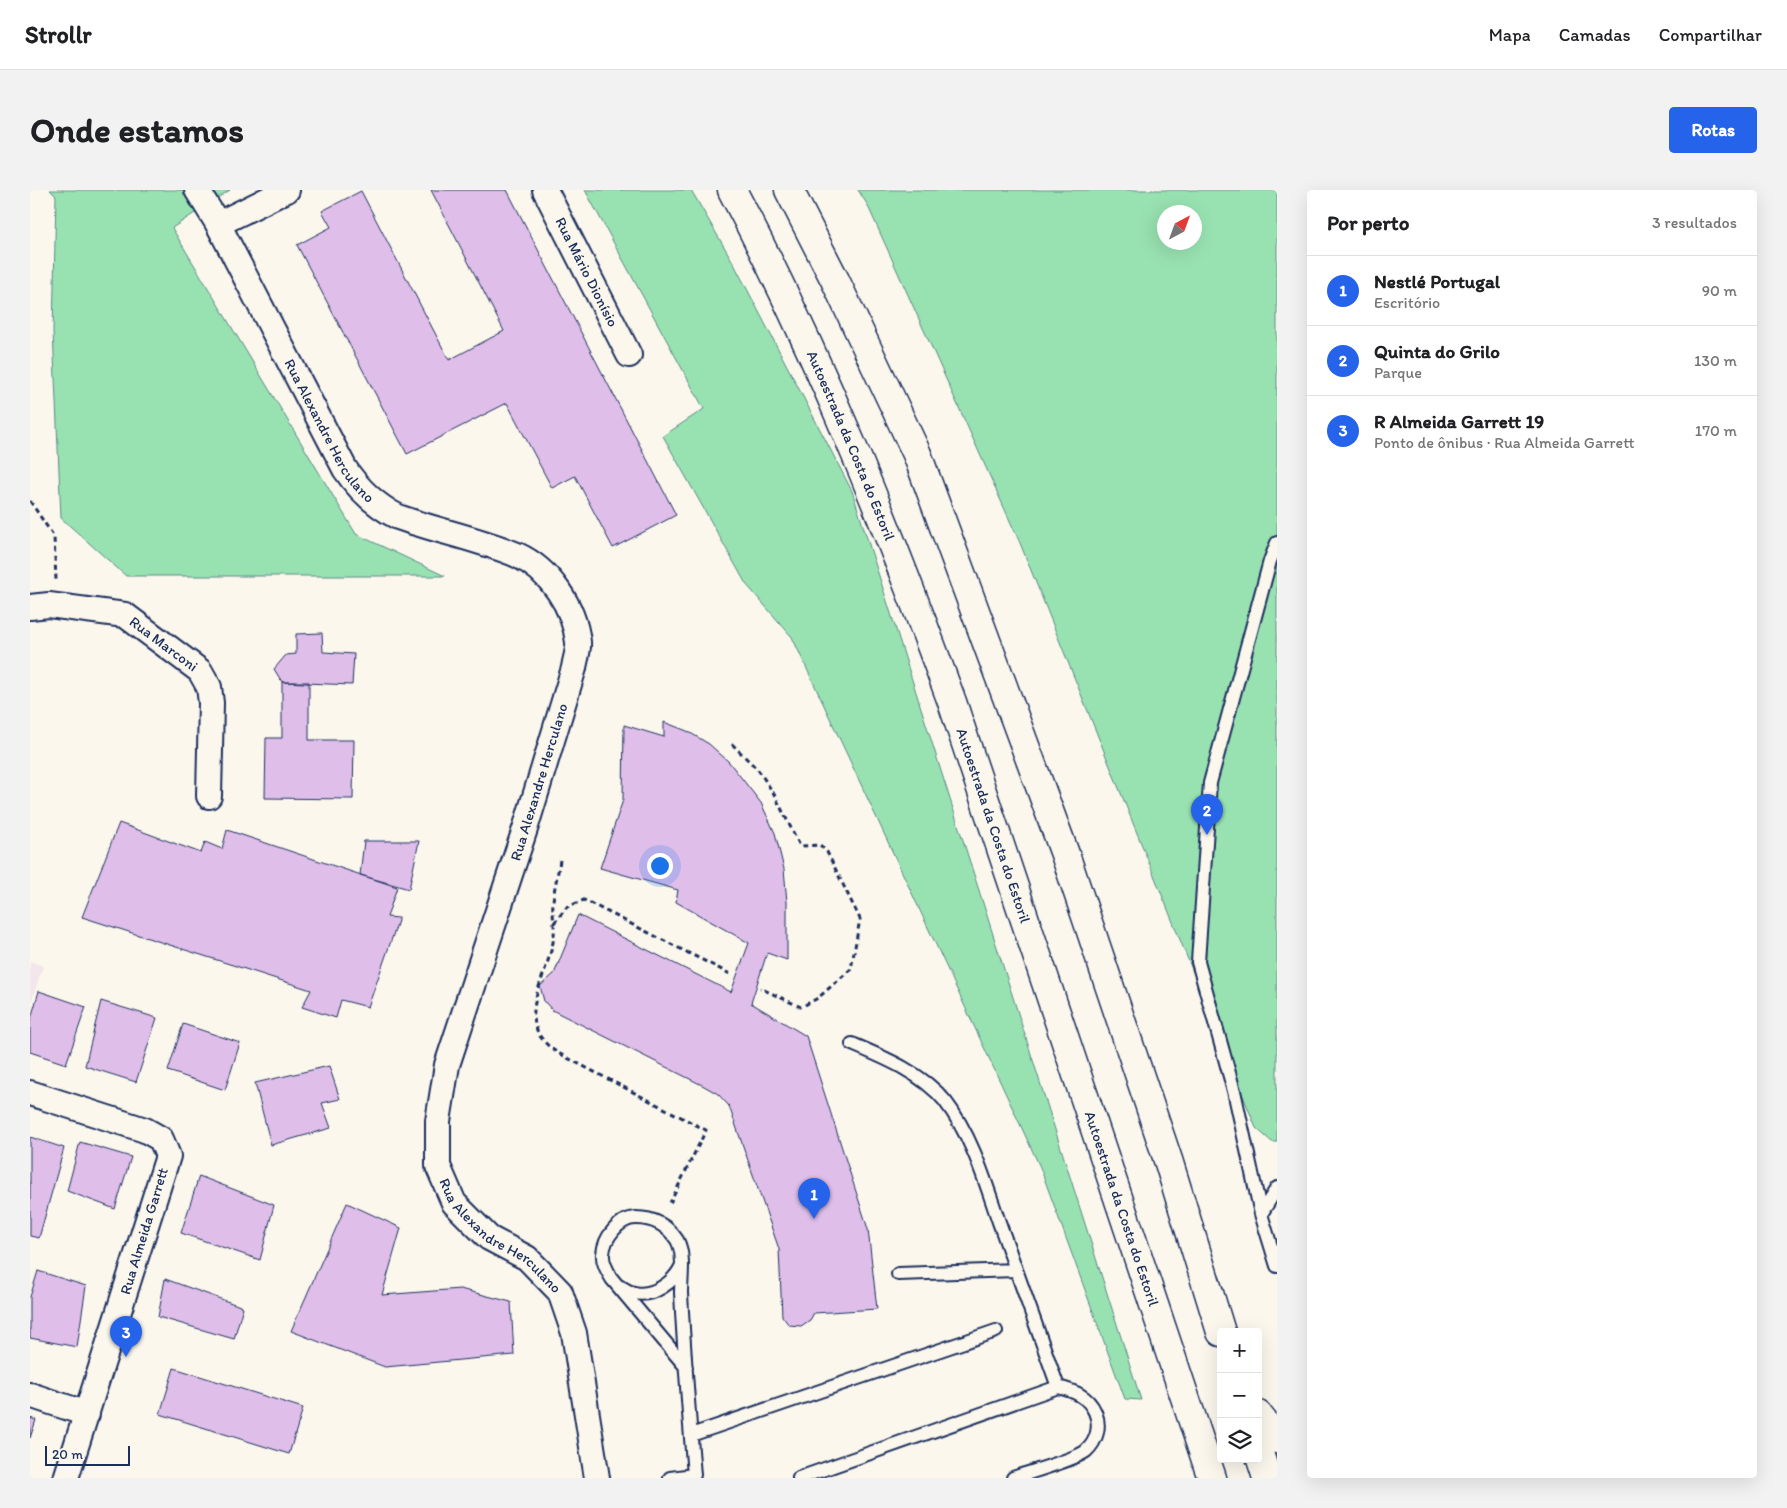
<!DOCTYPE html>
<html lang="pt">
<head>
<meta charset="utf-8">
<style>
  body { margin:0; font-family:Itim,sans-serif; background:#f2f2f2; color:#202124 }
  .controls { position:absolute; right:15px; bottom:15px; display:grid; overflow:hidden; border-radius:5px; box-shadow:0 5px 20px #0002 }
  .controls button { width:45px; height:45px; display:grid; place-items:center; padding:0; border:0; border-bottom:1px solid #e0e0e0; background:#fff; color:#202124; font:25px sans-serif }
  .compass { position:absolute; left:1127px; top:15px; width:45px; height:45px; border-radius:50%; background:#fff; box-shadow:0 5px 20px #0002; rotate:41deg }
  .scale { position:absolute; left:15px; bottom:12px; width:85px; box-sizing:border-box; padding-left:5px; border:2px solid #1b2f5e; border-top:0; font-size:14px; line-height:18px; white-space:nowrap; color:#1b2f5e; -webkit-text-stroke:4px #fbf7ec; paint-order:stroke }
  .you { position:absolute; left:629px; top:675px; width:18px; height:18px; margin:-12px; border:4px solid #fff; border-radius:50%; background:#1a73e8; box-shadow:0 0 0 8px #1a73e833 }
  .badge { display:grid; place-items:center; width:32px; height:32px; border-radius:50%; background:#2563eb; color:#fff; font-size:16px; font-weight:700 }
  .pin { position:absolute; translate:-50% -41px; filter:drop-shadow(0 1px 2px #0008) }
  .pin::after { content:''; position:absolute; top:26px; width:18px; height:15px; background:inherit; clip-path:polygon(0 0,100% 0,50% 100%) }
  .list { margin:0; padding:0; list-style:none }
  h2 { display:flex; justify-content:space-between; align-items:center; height:65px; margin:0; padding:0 20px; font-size:21px }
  h2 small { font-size:16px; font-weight:400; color:#757577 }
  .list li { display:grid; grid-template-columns:32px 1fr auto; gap:15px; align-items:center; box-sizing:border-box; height:70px; padding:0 20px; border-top:1px solid #e0e0e0 }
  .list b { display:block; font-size:19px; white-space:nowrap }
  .list p { margin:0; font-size:16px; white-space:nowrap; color:#757577 }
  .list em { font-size:16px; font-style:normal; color:#757577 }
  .icon { flex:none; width:28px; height:28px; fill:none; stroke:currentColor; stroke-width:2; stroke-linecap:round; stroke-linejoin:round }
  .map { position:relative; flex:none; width:1247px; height:1288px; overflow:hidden; border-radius:5px }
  header { display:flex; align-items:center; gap:30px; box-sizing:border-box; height:70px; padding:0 25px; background:#fff; border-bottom:1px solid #e0e0e0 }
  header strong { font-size:24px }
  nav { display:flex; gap:28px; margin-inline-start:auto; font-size:18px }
  .intro { display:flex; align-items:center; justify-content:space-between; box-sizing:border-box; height:120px; padding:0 30px }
  h1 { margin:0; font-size:35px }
  .button { padding:12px 22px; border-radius:5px; background:#2563eb; color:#fff; font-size:18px; font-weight:700 }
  main { display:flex; gap:30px; padding:0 30px }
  aside { flex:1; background:#fff; border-radius:5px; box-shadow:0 5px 20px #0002 }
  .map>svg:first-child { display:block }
  .built { fill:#f3e6eb }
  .green { fill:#98e2b1; stroke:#5a8888; fill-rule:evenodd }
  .building { fill:#dfbeea; stroke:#1b2f5e }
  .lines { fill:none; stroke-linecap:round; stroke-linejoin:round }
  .lane-casing { stroke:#1b2f5e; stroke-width:16 }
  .street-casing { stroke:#1b2f5e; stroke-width:28 }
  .highway-casing { stroke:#1b2f5e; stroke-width:31 }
  .path { stroke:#1b2f5e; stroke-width:3; stroke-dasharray:5 4; stroke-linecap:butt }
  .lane { stroke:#fbf7ec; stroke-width:12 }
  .street { stroke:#fbf7ec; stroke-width:24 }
  .highway { stroke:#fbf7ec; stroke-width:28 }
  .labels { text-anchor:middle; stroke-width:5; stroke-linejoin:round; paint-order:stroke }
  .street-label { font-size:15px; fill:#1b2f5e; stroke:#fbf7ec }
</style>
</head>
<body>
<header>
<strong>Strollr</strong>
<nav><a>Mapa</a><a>Camadas</a><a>Compartilhar</a></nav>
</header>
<div class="intro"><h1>Onde estamos</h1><a class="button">Rotas</a></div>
<main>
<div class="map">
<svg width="1247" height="1288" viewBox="0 0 1247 1288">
  <rect width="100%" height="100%" fill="#fbf7ec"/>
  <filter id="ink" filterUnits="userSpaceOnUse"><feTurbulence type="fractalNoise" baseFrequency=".02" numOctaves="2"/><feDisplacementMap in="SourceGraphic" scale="10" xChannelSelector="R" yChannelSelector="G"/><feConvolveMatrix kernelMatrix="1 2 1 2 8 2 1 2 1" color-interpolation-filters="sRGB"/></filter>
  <g filter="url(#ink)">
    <path class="built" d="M0,771L13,776L0,815Z"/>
    <path class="green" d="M20,0H200L142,38L326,344L415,386H96L31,328L23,141L26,6Z
      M555,0H661L703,72L822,301L1111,1210L1095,1209L1010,977L762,447L716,394L633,246L674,219Z
      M828,0H1247V952H1242L1226,938L990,353L837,14ZM1134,22H1164V52H1134Z"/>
    <path class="building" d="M401,0H477L646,325L583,358L545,286L522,298L477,213L377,264L267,55L301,37L292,21L331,1L419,170L474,141Z
      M292,443L293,462L324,464L322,495L252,492L244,479L256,465L266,464V444Z
      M252,492H279V550H324L323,609L235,608L236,548H252Z
      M634,532L657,541L679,554L699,572L731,613L745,643L754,679L757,712V770L737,763L721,813L776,846L838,1039L847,1119L784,1123L780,1130L771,1136L759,1135L752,1126L749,1059L699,916L688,904L674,896L522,820L514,811L510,796L524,784L548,725L701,802L719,753L646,712L648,700L570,678L593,610L594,535L634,547Z
      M89,633L171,663L175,652L192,659L197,640L367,697L357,727L369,728L338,817L311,810L306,828L272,817L281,800L52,727Z
      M334,651H389L379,699L330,685Z
      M9,801L56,817L36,874L0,862V832Z
      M71,811L127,828L106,892L55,876Z
      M153,834L210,853L195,900L138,881Z
      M299,876L310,909L292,913L301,938L241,955L225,893Z
      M0,947L34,958L9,1048L0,1046Z
      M50,952L101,967L85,1019L37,1001Z
      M169,986L244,1015L230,1070L151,1043Z
      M317,1013L371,1038L352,1105L430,1099L481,1112L484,1165L355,1177L261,1141Z
      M8,1081L56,1096L47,1157L0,1148V1107Z
      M135,1089L213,1117L204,1149L128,1127Z
      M144,1178L273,1218L259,1264L130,1224Z
      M0,1228L6,1230L0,1248Z"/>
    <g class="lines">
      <g class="lane-casing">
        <path id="lane" d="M1247,998L1231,1024L1247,1076
          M1231,1024L1204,901L1168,772L1180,593L1240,371L1247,353
          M868,1084L986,1080
          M591,1097C595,1099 600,1103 605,1103C623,1107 644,1092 651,1077
          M661,1245L966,1141
          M640,1288L664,1285C659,1225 654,1164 651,1103C651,1088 655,1064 647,1050C637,1035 624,1028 606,1028C589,1028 574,1048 573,1064C572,1073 578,1082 582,1089L656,1177
          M769,1288L1028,1197C1008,1142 989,1087 969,1032C955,991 942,946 915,911C892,883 855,868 822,854
          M983,1288C997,1283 1047,1269 1056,1261C1067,1251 1071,1236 1065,1222C1058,1206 1044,1201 1028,1197"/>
      </g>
      <g class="street-casing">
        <g id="street">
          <path id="s1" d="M167,0L188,34L315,279C329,300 345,315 368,327C407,341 449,349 487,365C520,380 544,417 548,452C549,460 545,470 544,478L496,636L417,875L408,931V976L424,1013L459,1048L497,1068L530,1102L544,1143L567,1288"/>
          <path id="s2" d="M515,0L599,165"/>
          <path d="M188,34L257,0"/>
          <path id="s3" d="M0,417L19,415L95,425L170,481L179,497L181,513L179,606"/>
          <path d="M0,903L115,940L131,949L138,966L36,1288"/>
          <path d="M0,1205L57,1224"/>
        </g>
      </g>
      <g class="highway-casing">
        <g id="highway">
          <path id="s4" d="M702,0C789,164 858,338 922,512L1182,1288"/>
          <path d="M759,0L805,90L887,264L1035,664L1139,973L1191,1142"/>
          <path d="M1228,1225L1247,1249"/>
          <path d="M1228,1260L1237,1288"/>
        </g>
      </g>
      <path class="path" d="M0,311L24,347L26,390
        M702,554L729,581L744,604L770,656L790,655L797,662L830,729L821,779L788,808L771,817L730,798
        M530,670C528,684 524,698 523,712C522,723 525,735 524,746C519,788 479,832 528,863L676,940L640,1013
        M524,733L537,717L554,710L700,784"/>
      <use href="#lane" class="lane"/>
      <use href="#street" class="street"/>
      <use href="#highway" class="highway"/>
    </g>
  </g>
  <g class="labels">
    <g class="street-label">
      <text dy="5" stroke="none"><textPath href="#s2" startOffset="92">Rua Mário Dionísio</textPath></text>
      <text dy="5" stroke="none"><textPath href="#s1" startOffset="275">Rua Alexandre Herculano</textPath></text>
      <text dy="5" stroke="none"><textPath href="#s4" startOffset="282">Autoestrada da Costa do Estoril</textPath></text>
      <text dy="5" stroke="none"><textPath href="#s3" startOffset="144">Rua Marconi</textPath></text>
      <text transform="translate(509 592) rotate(-73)" y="5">Rua Alexandre Herculano</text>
      <text dy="5" stroke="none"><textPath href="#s4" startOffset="688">Autoestrada da Costa do Estoril</textPath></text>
      <text dy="5" stroke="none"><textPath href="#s4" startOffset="1092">Autoestrada da Costa do Estoril</textPath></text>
      <text transform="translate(114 1041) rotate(-73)" y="5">Rua Almeida Garrett</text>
      <text dy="5" stroke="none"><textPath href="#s1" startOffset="1265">Rua Alexandre Herculano</textPath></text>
    </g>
  </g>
</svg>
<div class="controls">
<button>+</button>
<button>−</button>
<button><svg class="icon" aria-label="layers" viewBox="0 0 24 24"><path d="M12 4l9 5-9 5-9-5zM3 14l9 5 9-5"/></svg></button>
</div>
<svg class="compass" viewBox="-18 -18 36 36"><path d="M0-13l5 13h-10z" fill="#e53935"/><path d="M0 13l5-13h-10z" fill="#757577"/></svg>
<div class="scale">20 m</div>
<div class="you"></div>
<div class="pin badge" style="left:784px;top:1029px">1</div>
<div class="pin badge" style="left:1177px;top:645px">2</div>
<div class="pin badge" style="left:96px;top:1167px">3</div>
</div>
<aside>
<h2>Por perto<small>3 resultados</small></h2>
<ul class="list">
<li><span class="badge">1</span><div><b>Nestlé Portugal</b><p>Escritório</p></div><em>90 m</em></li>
<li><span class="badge">2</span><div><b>Quinta do Grilo</b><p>Parque</p></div><em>130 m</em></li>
<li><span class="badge">3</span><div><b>R Almeida Garrett 19</b><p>Ponto de ônibus · Rua Almeida Garrett</p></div><em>170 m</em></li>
</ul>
</aside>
</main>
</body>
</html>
